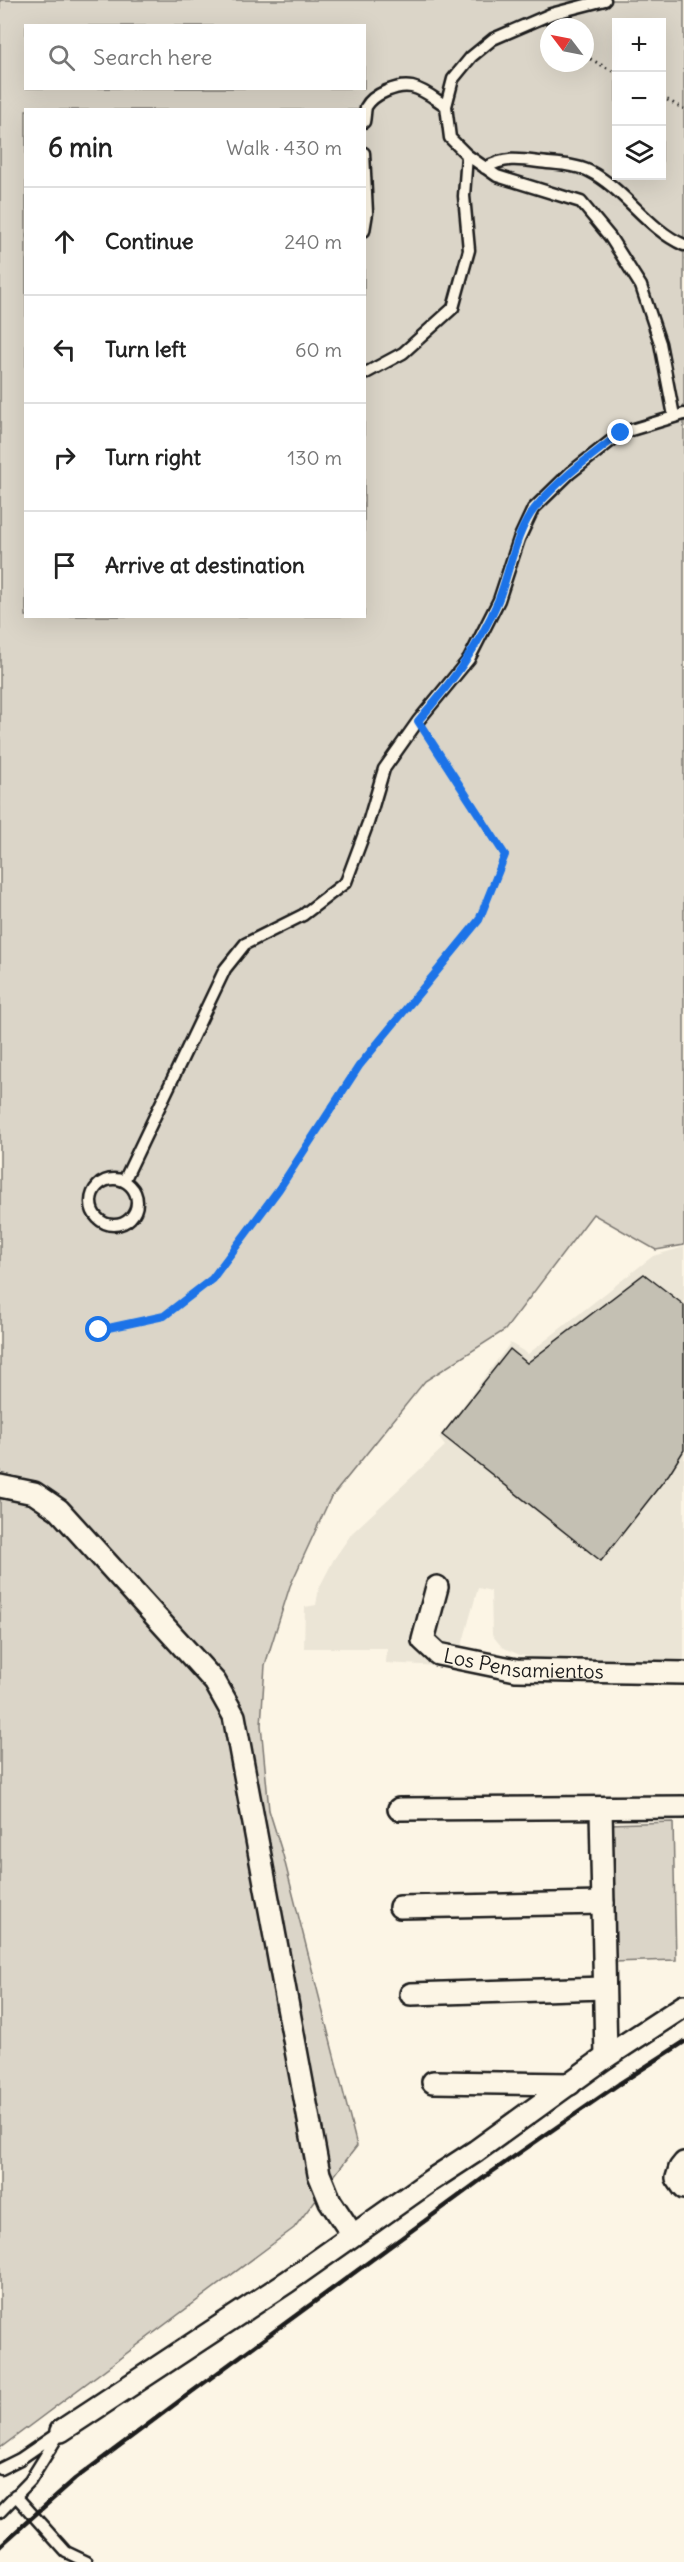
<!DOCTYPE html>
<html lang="en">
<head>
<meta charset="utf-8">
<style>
  body { margin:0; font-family:Delius,sans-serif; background:#f6f6f6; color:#222 }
  .controls { position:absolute; right:18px; top:18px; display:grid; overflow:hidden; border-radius:0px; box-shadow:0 6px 24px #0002 }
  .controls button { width:54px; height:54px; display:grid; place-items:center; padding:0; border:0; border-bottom:2px solid #e0e0e0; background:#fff; color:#222; font:30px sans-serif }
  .compass { position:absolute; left:540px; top:18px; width:54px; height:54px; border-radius:50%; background:#fff; box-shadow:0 6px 24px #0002; rotate:302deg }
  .stop { position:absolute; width:18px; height:18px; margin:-14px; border:4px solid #1a73e8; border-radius:50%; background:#fff }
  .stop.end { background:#1a73e8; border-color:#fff; box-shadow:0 2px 6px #0008 }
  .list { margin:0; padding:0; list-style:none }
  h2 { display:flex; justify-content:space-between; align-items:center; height:78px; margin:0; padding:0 24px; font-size:26px }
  h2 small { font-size:20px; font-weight:400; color:#767676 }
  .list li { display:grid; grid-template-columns:39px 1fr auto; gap:18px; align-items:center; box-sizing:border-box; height:108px; padding:0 24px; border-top:2px solid #e0e0e0 }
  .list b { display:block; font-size:22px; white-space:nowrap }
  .list em { font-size:20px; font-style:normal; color:#767676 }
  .icon { flex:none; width:33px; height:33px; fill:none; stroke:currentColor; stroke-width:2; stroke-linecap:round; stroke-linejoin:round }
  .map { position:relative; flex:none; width:684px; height:2562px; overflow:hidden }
  .search { position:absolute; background:#fff; box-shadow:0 6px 24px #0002; left:24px; top:24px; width:342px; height:66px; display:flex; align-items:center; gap:15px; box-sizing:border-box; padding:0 21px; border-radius:0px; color:#767676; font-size:22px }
  .panel { position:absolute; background:#fff; box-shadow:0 6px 24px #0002; left:24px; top:108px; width:342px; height:510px; border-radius:0px }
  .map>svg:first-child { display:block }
  .built { fill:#ebe5d6 }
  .green { fill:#dbd5c8; stroke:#7c7872; stroke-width:1.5; fill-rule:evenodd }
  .building { fill:#c4c0b3; stroke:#1c1c1c; stroke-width:1.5 }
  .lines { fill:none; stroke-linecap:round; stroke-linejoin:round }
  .lane-casing { stroke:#1c1c1c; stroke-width:15 }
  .street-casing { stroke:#1c1c1c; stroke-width:26 }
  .path { stroke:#1c1c1c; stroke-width:3; stroke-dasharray:1.5 4.5; stroke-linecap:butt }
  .lane { stroke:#fcf5e5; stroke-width:10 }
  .street { stroke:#fcf5e5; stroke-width:21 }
  .rail { stroke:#1c1c1c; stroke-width:4.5 }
  .route { stroke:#1a73e8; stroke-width:8 }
  .labels { text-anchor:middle; stroke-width:5; stroke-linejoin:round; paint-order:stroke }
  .street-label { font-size:20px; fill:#1c1c1c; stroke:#fcf5e5 }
</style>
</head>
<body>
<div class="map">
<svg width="684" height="2562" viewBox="0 0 684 2562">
  <rect width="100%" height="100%" fill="#fcf5e5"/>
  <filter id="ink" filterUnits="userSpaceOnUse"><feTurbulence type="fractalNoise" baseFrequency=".0167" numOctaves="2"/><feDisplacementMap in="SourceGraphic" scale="12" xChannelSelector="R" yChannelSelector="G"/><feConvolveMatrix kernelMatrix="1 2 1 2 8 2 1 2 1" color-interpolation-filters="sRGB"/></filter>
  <g filter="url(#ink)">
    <path class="built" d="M684,1247V1662L541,1659L520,1655L502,1647L492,1635L491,1591L478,1588L456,1667L386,1663L387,1648H304L305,1607L316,1605L319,1588L334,1559L352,1533L445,1446L439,1438L510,1343L528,1354L653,1256Z"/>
    <path class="green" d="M0,0H684V1245L656,1250L593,1214L505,1330L425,1381L330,1499L290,1586L265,1665L261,1725L269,1810L283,1855L357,2146L294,2228L0,2448ZM616,22H662V176H616ZM26,26H364V88H26ZM549,27H585V63H549ZM26,110H364V616H26Z
      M673,1822L676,1960L613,1962L610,1824Z"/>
    <path class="building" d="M644,1274L684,1305V1450L669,1474L601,1561L442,1435L510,1349L527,1363Z"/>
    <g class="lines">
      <g class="lane-casing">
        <path id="lane" d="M605,0L551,14L493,39L471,57L453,79L446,106L450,138L467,155L497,176L581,202L610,237L641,286L660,343L674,416
          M364,122C365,118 365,111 366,107C373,94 398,84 412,87C425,90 435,99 446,106
          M364,153L367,213L364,231
          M485,168C504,157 518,159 539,162C554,164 575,164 589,171C625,189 647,229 684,245
          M364,374L403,353L453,308L469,250L464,196L467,155
          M91 1202a23 23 0 1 1 46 0a23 23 0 1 1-46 0Z
          M124,1181L225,969L245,944L303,915L346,882L368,823L384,769L418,721L469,659L499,600L519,539L533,509L570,473L621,433L684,414
          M0,2469L20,2459L55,2435
          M15,2495L66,2552L87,2562
          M0,2512L30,2481L61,2431"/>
      </g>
      <g class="street-casing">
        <g id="street">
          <path d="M0,1486L34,1493L59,1510L215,1682L234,1716L319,2174L330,2201L352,2234"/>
          <path id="s1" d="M437,1587L423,1640L438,1654L516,1670L684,1673"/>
          <path d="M601,1808L606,2057"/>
          <path d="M399,1809L684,1807"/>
          <path d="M400,1907L603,1903"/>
          <path d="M411,1994L604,1988"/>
          <path d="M433,2082L570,2084"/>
          <path d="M684,2163L680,2168L677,2178L684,2188"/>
          <path d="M61,2431L287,2282L430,2181L476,2151L606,2057L684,2006"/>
        </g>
      </g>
      <path class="path" d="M585,56L616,73
        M662,97L684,109
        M99,1330L164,1316L212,1279L279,1189L359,1066L479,920L505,855L426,733"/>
      <use href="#lane" class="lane"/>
      <use href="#street" class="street"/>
      <path class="rail" d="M0,2546L75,2479L182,2399L486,2176L619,2084L684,2042"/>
    </g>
  </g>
  <g class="lines" filter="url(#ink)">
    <path class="route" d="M99,1330L164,1316L212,1279L279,1189L359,1066L479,920L505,855L418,721C450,684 479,647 498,601C510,572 515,532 535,508C559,479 591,456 621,433"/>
  </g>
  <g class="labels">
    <g class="street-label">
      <text dy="7" stroke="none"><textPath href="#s1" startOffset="162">Los Pensamientos</textPath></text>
    </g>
  </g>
</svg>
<div class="controls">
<button>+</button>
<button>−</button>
<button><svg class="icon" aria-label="layers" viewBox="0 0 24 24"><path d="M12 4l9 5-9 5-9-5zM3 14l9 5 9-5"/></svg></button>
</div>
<svg class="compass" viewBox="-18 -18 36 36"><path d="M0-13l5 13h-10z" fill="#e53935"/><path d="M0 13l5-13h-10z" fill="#767676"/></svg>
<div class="stop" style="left:99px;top:1330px"></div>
<div class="stop end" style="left:621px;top:433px"></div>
<div class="search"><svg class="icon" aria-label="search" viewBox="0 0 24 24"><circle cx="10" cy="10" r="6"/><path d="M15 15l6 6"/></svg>Search here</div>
<section class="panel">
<h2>6 min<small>Walk · 430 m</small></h2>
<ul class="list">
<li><svg class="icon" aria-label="ahead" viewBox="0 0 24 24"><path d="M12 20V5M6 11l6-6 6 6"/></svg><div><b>Continue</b></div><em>240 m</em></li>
<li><svg class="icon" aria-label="left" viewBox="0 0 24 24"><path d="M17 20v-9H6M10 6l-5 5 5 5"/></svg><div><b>Turn left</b></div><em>60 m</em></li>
<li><svg class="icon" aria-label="right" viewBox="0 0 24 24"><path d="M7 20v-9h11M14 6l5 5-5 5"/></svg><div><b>Turn right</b></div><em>130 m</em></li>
<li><svg class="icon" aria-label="arrive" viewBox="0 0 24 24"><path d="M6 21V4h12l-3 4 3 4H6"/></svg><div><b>Arrive at destination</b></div></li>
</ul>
</section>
</div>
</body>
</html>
